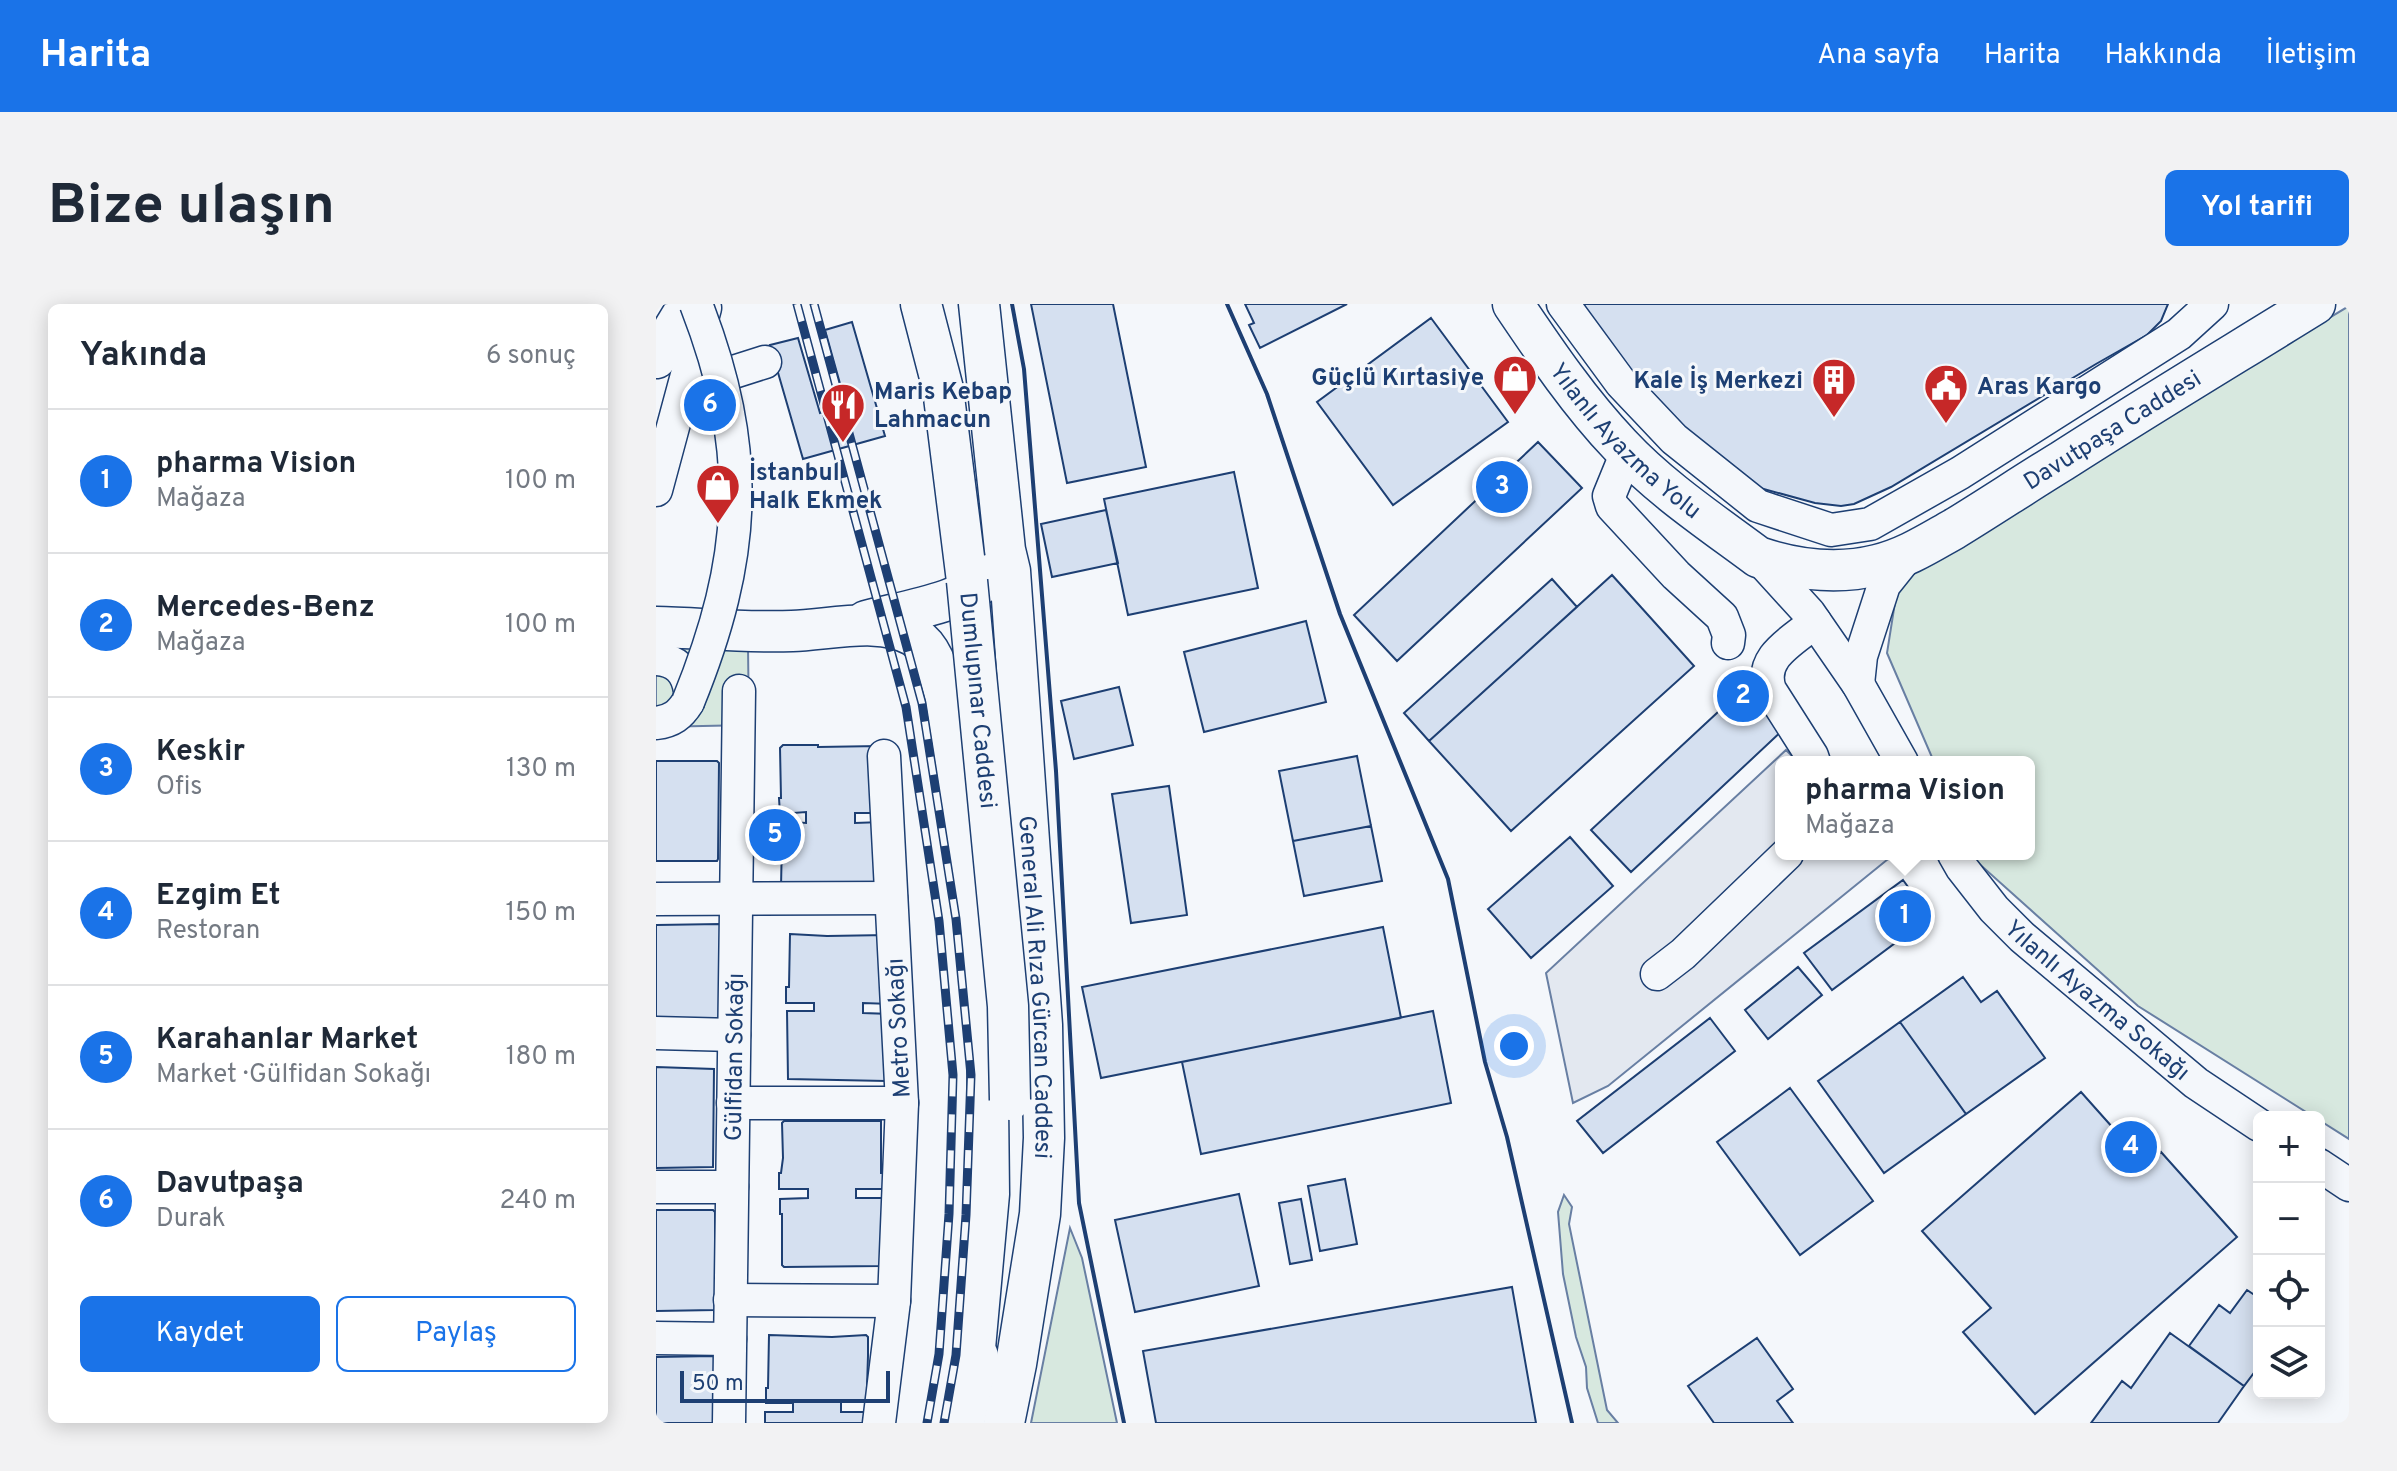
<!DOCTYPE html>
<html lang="tr">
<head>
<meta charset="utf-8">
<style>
  body { margin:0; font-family:Overpass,sans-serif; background:#f2f2f3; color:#1f2937 }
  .controls { position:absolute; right:24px; bottom:24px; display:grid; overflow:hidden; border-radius:12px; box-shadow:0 4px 20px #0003 }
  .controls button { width:72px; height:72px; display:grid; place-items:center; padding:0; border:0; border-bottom:2px solid #e0e1e3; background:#fff; color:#1f2937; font:40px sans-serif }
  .scale { position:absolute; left:24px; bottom:20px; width:210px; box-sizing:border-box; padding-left:8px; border:4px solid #1d3f73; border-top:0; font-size:22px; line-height:28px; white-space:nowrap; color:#1d3f73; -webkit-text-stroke:6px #f4f7fb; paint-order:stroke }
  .you { position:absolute; left:858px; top:742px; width:28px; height:28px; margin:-20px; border:6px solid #fff; border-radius:50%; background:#1a73e8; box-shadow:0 0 0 12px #1a73e833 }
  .badge { display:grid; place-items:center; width:52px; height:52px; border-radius:50%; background:#1a73e8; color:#fff; font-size:26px; font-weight:700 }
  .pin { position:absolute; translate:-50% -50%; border:4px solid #fff; box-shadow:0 2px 8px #0006 }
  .popup { position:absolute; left:1119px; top:452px; width:260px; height:104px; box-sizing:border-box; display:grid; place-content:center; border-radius:12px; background:#fff; filter:drop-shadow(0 2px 6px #0005); font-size:26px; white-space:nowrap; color:#747a83 }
  .popup b { font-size:30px; color:#1f2937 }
  .popup::after { content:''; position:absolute; left:50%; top:100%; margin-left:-16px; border:16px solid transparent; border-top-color:#fff }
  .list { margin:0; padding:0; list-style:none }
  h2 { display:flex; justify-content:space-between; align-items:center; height:104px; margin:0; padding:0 32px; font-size:34px }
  h2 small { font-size:26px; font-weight:400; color:#747a83 }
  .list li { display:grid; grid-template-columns:52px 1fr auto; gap:24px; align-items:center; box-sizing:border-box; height:144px; padding:0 32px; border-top:2px solid #e0e1e3 }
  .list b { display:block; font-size:30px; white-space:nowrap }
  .list p { margin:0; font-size:26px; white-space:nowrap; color:#747a83 }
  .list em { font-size:26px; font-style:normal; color:#747a83 }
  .actions { display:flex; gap:16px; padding:24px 32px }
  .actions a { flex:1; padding:18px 0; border:2px solid #1a73e8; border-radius:12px; text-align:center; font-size:28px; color:#1a73e8 }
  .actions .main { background:#1a73e8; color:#fff }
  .icon { flex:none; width:44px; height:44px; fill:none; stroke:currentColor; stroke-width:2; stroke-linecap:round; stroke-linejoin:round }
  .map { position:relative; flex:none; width:1693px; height:1119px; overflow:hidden; border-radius:12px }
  header { display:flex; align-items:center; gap:48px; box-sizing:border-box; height:112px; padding:0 40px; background:#1a73e8; color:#fff }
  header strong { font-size:38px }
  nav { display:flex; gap:44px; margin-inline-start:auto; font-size:28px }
  .intro { display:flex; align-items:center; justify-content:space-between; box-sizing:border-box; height:192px; padding:0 48px }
  h1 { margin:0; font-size:56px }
  .button { padding:20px 36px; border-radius:12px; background:#1a73e8; color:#fff; font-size:28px; font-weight:700 }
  main { display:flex; gap:48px; padding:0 48px }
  aside { flex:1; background:#fff; border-radius:12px; box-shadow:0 4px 20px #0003 }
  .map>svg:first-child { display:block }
  .green { fill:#d7e8df; stroke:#687fa3; stroke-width:2 }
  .parking { fill:#e3e8f0; stroke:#687fa3; stroke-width:2 }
  .building { fill:#d5e0f0; stroke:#1d3f73; stroke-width:2 }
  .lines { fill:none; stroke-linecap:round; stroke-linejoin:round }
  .minor-casing { stroke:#1d3f73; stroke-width:35 }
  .major-casing { stroke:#1d3f73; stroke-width:43 }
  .minor { stroke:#f4f7fb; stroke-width:32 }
  .major { stroke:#f4f7fb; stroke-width:40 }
  .rail-casing { stroke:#1d3f73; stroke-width:9 }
  .rail { stroke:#f4f7fb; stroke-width:6; stroke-dasharray:18; stroke-linecap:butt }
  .minor-bridge-casing { stroke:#1d3f73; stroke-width:35; stroke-linecap:butt }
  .major-bridge-casing { stroke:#1d3f73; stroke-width:43; stroke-linecap:butt }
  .minor-bridge { stroke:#f4f7fb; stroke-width:32 }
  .major-bridge { stroke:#f4f7fb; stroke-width:40 }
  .wall { stroke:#1d3f73; stroke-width:4 }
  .labels { text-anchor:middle; stroke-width:6; stroke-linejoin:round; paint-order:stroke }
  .poi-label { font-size:24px; font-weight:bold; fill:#1d3f73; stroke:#f4f7fb; text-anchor:start }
  .street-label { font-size:24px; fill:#1d3f73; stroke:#f4f7fb }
</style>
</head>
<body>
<header>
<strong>Harita</strong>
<nav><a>Ana sayfa</a><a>Harita</a><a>Hakkında</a><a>İletişim</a></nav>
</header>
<div class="intro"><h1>Bize ulaşın</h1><a class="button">Yol tarifi</a></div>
<main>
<aside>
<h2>Yakında<small>6 sonuç</small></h2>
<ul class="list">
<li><span class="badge">1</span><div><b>pharma Vision</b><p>Mağaza</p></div><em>100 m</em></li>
<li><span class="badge">2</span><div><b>Mercedes-Benz</b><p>Mağaza</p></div><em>100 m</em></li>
<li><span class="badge">3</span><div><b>Keskir</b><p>Ofis</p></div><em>130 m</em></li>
<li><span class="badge">4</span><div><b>Ezgim Et</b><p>Restoran</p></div><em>150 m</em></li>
<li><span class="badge">5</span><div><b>Karahanlar Market</b><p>Market · Gülfidan Sokağı</p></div><em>180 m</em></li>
<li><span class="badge">6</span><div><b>Davutpaşa</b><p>Durak</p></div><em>240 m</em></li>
</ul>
<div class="actions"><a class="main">Kaydet</a><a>Paylaş</a></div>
</aside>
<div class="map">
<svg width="1693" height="1119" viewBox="0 0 1693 1119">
  <rect width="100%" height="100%" fill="#f4f7fb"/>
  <path class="green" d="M1693,2V835L1663,816V813H1658L1482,702L1320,557L1317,550H1373V458H1278L1231,349L1243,273Z
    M0,342L92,343L93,421L0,423Z
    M908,891L916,903L913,920L951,1106L962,1119H942L931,1084L930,1063L920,1033L907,970L902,908Z
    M414,924L426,954L461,1119H375Z"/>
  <path class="parking" d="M1130,446L1142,458H1125V550L1237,551L952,782L917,799L890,669Z"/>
  <path class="building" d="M375,0H457L490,163L411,179Z
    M589,0H691L604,44L593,21L598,19Z
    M920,0H1512L1505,17L1491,31L1440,60L1235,183L1198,200L1185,202L1159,199L1104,184L1029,134Z
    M775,14L852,118L737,201L661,98Z
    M196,18L229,132L147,155L114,41L142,34L164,109L190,101L169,26Z
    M882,138L926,184L741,357L698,311Z
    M578,168L602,284L472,311L448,195Z
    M450,206L462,259L396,273L385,220Z
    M956,271L1038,362L855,527L773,437Z
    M896,275L921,303L773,437L748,409Z
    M650,317L670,398L548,428L528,348Z
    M1090,382L1129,424L975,568L935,526Z
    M463,383L477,441L418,455L405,397Z
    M127,441H162V443L223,442L228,509H199V519L226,518L224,586L125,584L126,533H123V517L150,519V508L124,510L123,494H125L124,444Z
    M701,452L715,522L637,537L623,467Z
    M0,457H61L63,459L62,555L61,557H0Z
    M513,482L531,611L475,619L456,490Z
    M715,522L726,577L648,592L637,537Z
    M914,533L957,582L875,654L832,605Z
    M1247,576L1274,613L1176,686L1148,649Z
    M64,620L66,718L0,721V621Z
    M727,623L745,714L445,774L426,683Z
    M134,630L171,632L231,631L235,700L207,699V709L235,710L230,777L132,775L131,707H158V699H130V683H133Z
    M1142,663L1166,691L1112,735L1089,706Z
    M1307,673L1325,698L1341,687L1389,754L1310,810L1244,718Z
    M777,707L795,799L545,850L526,758Z
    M1054,714L1079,747L947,849L921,817Z
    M1244,718L1310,810L1228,869L1162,777Z
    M0,763L58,765L57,863L0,864Z
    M1134,784L1217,897L1144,951L1061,838Z
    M1425,788L1490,861L1505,848L1581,933L1379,1110L1307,1028L1335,1004L1266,927Z
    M128,817H225V869H228V885H200V894H229L225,962L128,963L126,961V910H124V895L152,894V885H123V869H125L127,854L126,819Z
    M689,875L701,940L664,947L652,882Z
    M583,890L603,982L479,1008L459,916Z
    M645,895L656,956L634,960L623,899Z
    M0,906H57L59,908V1006L0,1007Z
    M856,983L880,1119H500L487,1047Z
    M1591,986L1603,994V1062L1588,1082L1533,1042L1563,1001L1574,1009Z
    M1514,1029L1588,1082L1562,1119H1435L1466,1077L1475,1084Z
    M113,1031L176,1033L210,1031L212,1033V1052L211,1083H214V1098H185V1108H214V1119H109V1108H137V1099H110V1084H112Z
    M1101,1034L1137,1085L1121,1097L1137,1119H1058L1032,1082Z
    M58,1052L61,1056V1119H0V1053Z"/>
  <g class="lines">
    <g class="minor-casing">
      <g id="minor">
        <path d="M907,0L965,79L1018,135L1102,202L1175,226L1214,220L1304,169L1523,30L1556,0"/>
        <path d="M65,72L109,58"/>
        <path d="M971,148L953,192L956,202L1020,271L1066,313L1073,331L1072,339"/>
        <path d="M0,186L49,4"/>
        <path d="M1102,253L1153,309L1202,380L1246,458"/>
        <path d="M0,355C20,356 31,367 34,387"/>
        <path d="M1202,380L1205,352L1228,281L1252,251"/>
        <path d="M0,419C16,417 24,411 32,398"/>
        <path d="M1158,458L1156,452L1114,386C1102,353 1137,337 1159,318"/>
        <path id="s1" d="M1298,550L1306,564L1338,605L1366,633L1540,779L1603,821"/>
        <path d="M0,595L235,594"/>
        <path d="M1001,670L1027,650L1131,550"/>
        <path d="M0,729L78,731"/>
        <path d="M77,799H246"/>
        <path d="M1663,861L1693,881"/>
        <path d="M0,883H76"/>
        <path d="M74,996L238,997"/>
        <path d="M0,1034L74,1035"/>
        <path id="s2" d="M73,1119L83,387"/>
        <path d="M223,1119L238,997L246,799L228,452"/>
      </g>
    </g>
    <g class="major-casing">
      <g id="major">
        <path d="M265,0L287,85L311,277"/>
        <path id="s3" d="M323,0L349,246L354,267L386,721L388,834L384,910L360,1060L348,1119"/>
        <path id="s4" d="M857,0C890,49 924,99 964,141C1004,184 1055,218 1102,253C1141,266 1181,271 1221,261C1250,254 1273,239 1298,225C1334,203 1370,179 1406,157C1490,103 1575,52 1659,0"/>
        <path d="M0,54L33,0"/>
        <path d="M210,317C248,307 309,299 336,270"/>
        <path d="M0,323C45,324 91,329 136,327C173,326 225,312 258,332C278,345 283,370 289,391L311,532L331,709L333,890L316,1077"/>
        <path d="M308,1119L322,1052"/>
      </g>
    </g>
    <use href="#minor" class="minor"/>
    <use href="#major" class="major"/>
    <g class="rail-casing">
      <path id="rail" d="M141,0L250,403L283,617L297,771L293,910L283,1050L271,1119
        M158,0L266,399L300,615L315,771L310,911L300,1051L288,1119"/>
    </g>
    <use href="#rail" class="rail"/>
    <g class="minor-bridge-casing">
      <path id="minor-bridge" d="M32,398C91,253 97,147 40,0"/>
    </g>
    <g class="major-bridge-casing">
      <g id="major-bridge">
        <path id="s5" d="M311,277L352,702L354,796"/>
      </g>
    </g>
    <use href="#minor-bridge" class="minor-bridge"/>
    <use href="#major-bridge" class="major-bridge"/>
    <path class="wall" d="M356,0L368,65L400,467L423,899L468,1119
      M571,0L611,90L684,310L792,575L829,758L851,833L916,1119"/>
  </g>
  <defs>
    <g id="shop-pin" transform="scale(2.3)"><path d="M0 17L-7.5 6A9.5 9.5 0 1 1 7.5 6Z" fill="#c62828" stroke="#f4f7fb"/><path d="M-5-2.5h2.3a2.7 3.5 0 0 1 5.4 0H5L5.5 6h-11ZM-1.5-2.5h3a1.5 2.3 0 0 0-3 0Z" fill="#fff"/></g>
    <g id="building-pin" transform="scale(2.3)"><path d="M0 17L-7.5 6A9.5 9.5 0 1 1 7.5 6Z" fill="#c62828" stroke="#f4f7fb"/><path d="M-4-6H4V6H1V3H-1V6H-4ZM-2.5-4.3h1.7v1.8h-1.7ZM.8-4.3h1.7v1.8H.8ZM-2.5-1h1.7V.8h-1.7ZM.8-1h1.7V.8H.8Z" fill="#fff"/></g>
    <g id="civic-pin" transform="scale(2.3)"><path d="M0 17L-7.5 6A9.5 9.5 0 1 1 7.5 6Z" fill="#c62828" stroke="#f4f7fb"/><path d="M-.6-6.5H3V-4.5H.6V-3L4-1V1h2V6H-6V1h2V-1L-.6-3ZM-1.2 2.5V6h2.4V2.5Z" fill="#fff"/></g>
    <g id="restaurant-pin" transform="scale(2.3)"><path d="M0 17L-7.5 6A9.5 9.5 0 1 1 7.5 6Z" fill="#c62828" stroke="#f4f7fb"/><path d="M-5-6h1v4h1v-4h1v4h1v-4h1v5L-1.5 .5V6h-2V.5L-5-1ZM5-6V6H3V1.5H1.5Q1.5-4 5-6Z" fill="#fff"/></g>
  </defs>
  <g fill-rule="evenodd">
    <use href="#shop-pin" x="859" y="73"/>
    <use href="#building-pin" x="1178" y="76"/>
    <use href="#civic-pin" x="1290" y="82"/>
    <use href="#restaurant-pin" x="187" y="101"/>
    <use href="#shop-pin" x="62" y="182"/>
  </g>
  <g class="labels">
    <g class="poi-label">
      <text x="828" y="81" text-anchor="end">Güçlü Kırtasiye</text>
      <text x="1147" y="84" text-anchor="end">Kale İş Merkezi</text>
      <text x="1321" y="90">Aras Kargo</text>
      <text x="218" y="95">Maris Kebap<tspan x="218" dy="28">Lahmacun</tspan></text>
      <text x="93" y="176">İstanbul<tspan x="93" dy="28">Halk Ekmek</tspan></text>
    </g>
    <g class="street-label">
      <text dy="8" stroke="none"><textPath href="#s4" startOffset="748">Davutpaşa Caddesi</textPath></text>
      <text dy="8" stroke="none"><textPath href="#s4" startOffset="178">Yılanlı Ayazma Yolu</textPath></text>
      <text dy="8" stroke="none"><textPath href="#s5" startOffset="120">Dumlupınar Caddesi</textPath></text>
      <text dy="8" stroke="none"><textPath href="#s3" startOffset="686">General Ali Rıza Gürcan Caddesi</textPath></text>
      <text dy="8" stroke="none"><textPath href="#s1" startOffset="206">Yılanlı Ayazma Sokağı</textPath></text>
      <text transform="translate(242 724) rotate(-93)" y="8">Metro Sokağı</text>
      <text dy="8" stroke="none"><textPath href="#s2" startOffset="366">Gülfidan Sokağı</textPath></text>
    </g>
  </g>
</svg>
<div class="controls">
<button>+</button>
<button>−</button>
<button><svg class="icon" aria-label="locate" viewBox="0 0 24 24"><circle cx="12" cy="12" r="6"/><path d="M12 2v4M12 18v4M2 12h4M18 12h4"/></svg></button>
<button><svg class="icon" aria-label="layers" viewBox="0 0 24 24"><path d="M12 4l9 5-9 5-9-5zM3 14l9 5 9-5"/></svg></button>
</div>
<div class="scale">50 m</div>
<div class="you"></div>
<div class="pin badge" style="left:1249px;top:612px">1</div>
<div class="popup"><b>pharma Vision</b>Mağaza</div>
<div class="pin badge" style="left:1087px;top:392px">2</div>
<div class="pin badge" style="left:846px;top:183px">3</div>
<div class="pin badge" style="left:1475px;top:843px">4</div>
<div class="pin badge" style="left:119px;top:531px">5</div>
<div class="pin badge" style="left:54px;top:101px">6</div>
</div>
</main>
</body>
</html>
